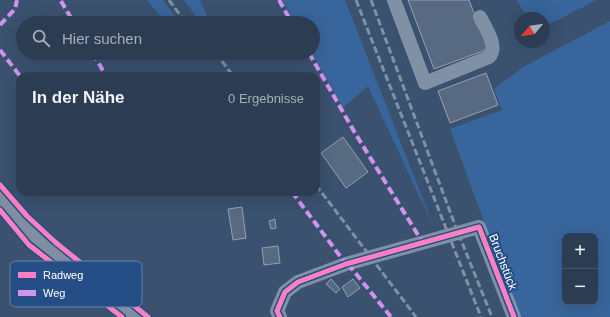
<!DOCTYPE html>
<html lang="de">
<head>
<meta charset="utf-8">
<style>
  body { margin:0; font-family:Helvetica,sans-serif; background:#34445a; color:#f1f3f6 }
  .controls { position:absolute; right:12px; bottom:12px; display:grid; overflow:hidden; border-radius:8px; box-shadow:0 4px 16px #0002 }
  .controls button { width:36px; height:36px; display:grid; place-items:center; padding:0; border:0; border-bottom:1px solid #48566a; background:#2c3d53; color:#f1f3f6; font:20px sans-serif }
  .compass { position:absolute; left:514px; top:12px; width:36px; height:36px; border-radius:50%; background:#2c3d53; box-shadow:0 4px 16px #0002; rotate:241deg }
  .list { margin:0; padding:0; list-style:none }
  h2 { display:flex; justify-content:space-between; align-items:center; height:52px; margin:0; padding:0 16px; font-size:17px }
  h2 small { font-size:13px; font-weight:400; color:#a6aeb8 }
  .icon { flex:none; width:22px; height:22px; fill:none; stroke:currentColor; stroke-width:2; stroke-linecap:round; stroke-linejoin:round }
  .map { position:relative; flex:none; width:610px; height:317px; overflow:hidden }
  .search { position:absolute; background:#2c3d53; box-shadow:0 4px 16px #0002; left:16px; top:16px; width:304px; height:44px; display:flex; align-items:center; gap:10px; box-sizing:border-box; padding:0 14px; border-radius:22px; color:#a6aeb8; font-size:15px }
  .panel { position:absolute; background:#2c3d53; box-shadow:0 4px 16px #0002; left:16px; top:72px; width:304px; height:124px; border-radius:12px }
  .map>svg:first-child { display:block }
  .green { fill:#38659b; fill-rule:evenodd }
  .building { fill:#576a81; stroke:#94a1b3 }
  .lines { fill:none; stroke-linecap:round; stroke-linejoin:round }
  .minor { stroke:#8091a5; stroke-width:14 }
  .major { stroke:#7f8ea2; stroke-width:18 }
  .rail { stroke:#8191a4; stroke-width:3; stroke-dasharray:7 3; stroke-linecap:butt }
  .quiet { stroke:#d193ec; stroke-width:4; stroke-dasharray:8 4; stroke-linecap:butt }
  .cycleway-casing { stroke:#244e85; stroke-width:8 }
  .cycleway { stroke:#ff80c0; stroke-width:5 }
  .labels { text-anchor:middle; stroke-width:4; stroke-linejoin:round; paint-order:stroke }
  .street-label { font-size:12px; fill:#fff; stroke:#244e85 }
  .key { fill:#244e85; stroke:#6683aa; stroke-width:1 }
  .key-label { font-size:11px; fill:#fff }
</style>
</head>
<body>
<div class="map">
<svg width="610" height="317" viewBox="0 0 610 317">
  <rect width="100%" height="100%" fill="#3a516f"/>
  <path class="green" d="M147,0H163L180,23H166Z
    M184,0H200L210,23H201Z
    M282,0H345L435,230L368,86L343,108L312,53H313V23H295Z
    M517,0H597L544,27V18H527Z
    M610,21V317H519L450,129L502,110L494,89L523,67ZM565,236H595V302H565Z"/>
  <path class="building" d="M408,0H469L488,49L434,69Z
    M486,73L498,105L450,123L438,91Z
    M343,137L368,172L346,188L321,153Z
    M242,207L246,238L233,240L228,209Z
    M275,219L276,228L271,229L269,221Z
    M278,246L280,263L264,265L262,248Z
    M331,279L340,289L336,293L326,284Z
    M353,279L360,288L348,297L342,287Z"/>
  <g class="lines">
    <path class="minor" d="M394,0L425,83L489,57C499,46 485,28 480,17
      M280,317L277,311L285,292L298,282L346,264L479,227L514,317"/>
    <path class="major" d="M0,195L19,217L35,233L139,317"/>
    <path class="rail" d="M169,0L186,23
      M356,0L481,317
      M371,0L455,225L492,317
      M216,53L233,76
      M316,185L416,317"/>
    <path class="quiet" d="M279,0L292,23
      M61,1L74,23
      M0,25L15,9L17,0
      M0,50L20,76
      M93,53L106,76
      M309,53L355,133L423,243
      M292,192L346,264
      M348,264L391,317"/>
    <g class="cycleway-casing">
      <path id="cycleway" d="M0,185L27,216L55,242L148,317
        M0,210L29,245L122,317
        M280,317L277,311L285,292L298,282L346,264L479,227L514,317"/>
    </g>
    <use href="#cycleway" class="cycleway"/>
  </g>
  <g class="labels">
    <g class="street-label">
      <text transform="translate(503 262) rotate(69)" y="4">Bruchstück</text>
    </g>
  </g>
  <rect x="10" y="261" width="132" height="46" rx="6" class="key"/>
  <rect x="18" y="272" width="18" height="6" fill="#ff80c0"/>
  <rect x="18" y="290" width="18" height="6" fill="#d193ec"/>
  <g class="key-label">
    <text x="43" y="279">Radweg</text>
    <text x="43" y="297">Weg</text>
  </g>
</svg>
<div class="controls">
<button>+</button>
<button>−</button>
</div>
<svg class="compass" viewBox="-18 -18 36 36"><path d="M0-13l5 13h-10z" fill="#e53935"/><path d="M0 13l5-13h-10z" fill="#a6aeb8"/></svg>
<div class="search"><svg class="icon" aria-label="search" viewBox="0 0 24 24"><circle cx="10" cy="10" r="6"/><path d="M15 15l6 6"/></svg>Hier suchen</div>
<section class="panel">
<h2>In der Nähe<small>0 Ergebnisse</small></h2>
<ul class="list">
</ul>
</section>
</div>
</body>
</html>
